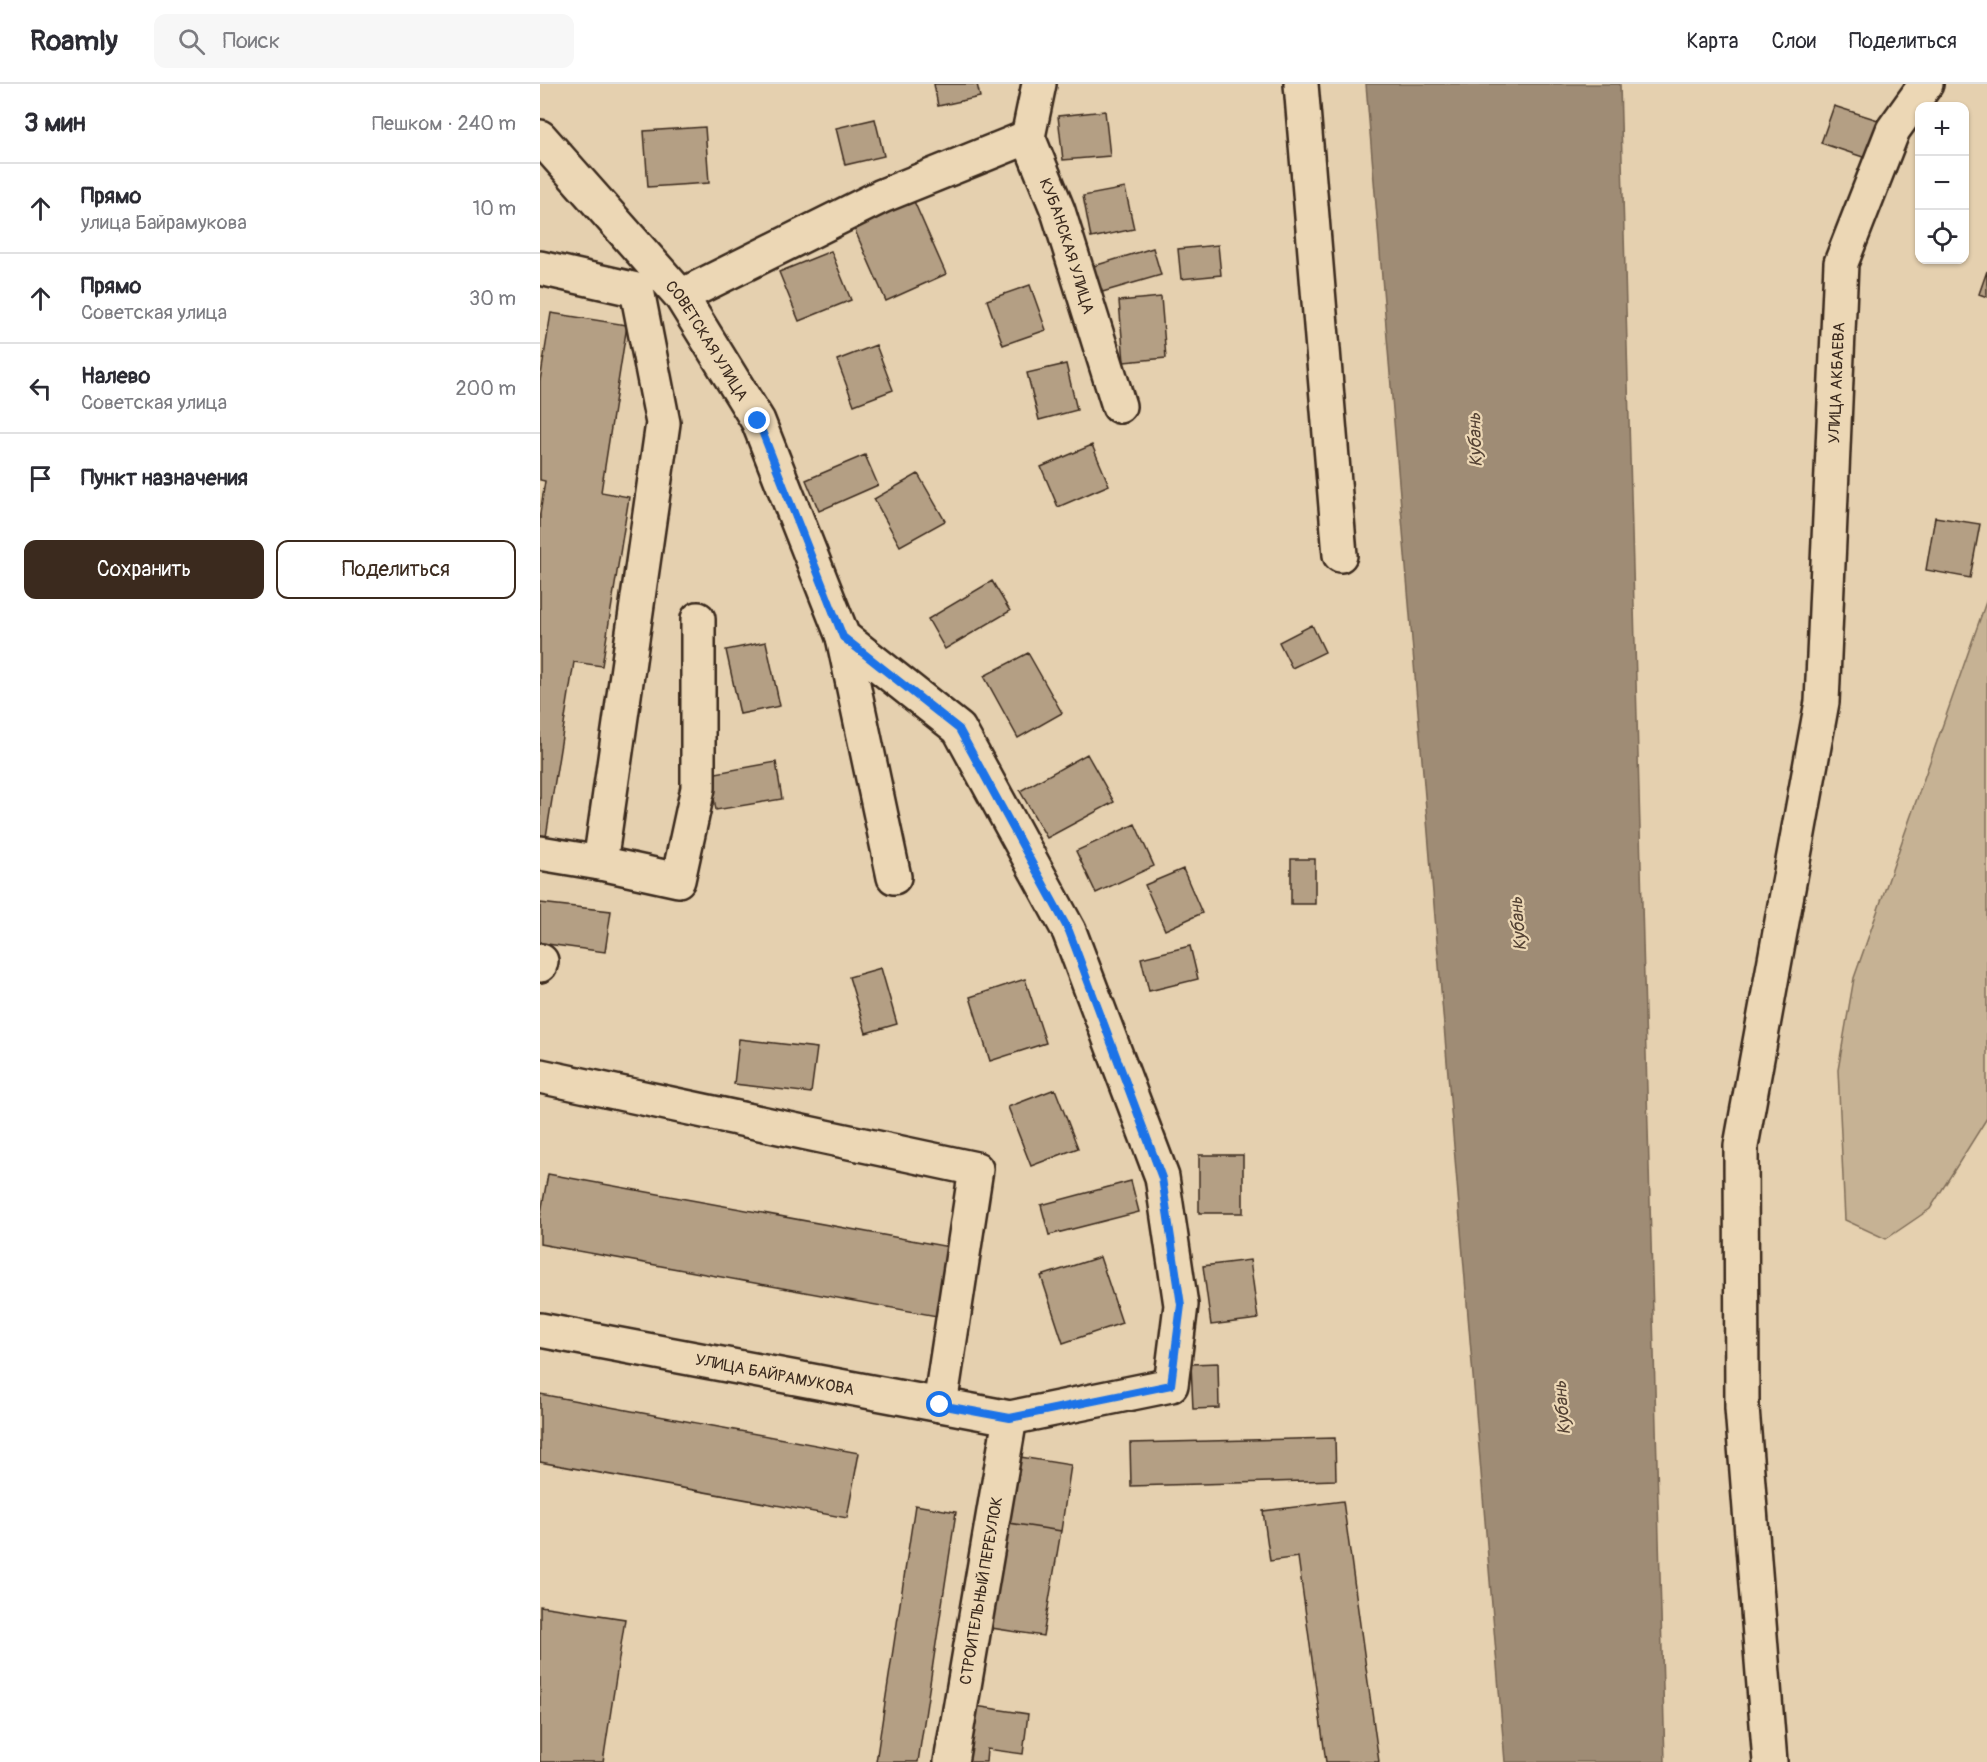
<!DOCTYPE html>
<html lang="ru">
<head>
<meta charset="utf-8">
<style>
  body { margin:0; font-family:Pangolin,sans-serif; background:#f7f7f7; color:#2b2b33 }
  .controls { position:absolute; right:18px; top:18px; display:grid; overflow:hidden; border-radius:12px; box-shadow:0 2px 4px #0004 }
  .controls button { width:54px; height:54px; display:grid; place-items:center; padding:0; border:0; border-bottom:2px solid #e1e1e2; background:#fff; color:#2b2b33; font:30px sans-serif }
  .stop { position:absolute; width:18px; height:18px; margin:-14px; border:4px solid #1a73e8; border-radius:50%; background:#fff }
  .stop.end { background:#1a73e8; border-color:#fff; box-shadow:0 2px 6px #0008 }
  .list { margin:0; padding:0; list-style:none }
  h2 { display:flex; justify-content:space-between; align-items:center; height:78px; margin:0; padding:0 24px; font-size:26px }
  h2 small { font-size:20px; font-weight:400; color:#7c7c81 }
  .list li { display:grid; grid-template-columns:39px 1fr auto; gap:18px; align-items:center; box-sizing:border-box; height:90px; padding:0 24px; border-top:2px solid #e1e1e2 }
  .list b { display:block; font-size:22px; white-space:nowrap }
  .list p { margin:0; font-size:20px; white-space:nowrap; color:#7c7c81 }
  .list em { font-size:20px; font-style:normal; color:#7c7c81 }
  .actions { display:flex; gap:12px; padding:18px 24px }
  .actions a { flex:1; padding:14px 0; border:2px solid #3b2a1e; border-radius:12px; text-align:center; font-size:21px; color:#3b2a1e }
  .actions .main { background:#3b2a1e; color:#fff }
  .icon { flex:none; width:33px; height:33px; fill:none; stroke:currentColor; stroke-width:2; stroke-linecap:round; stroke-linejoin:round }
  .map { position:relative; flex:none; width:1447px; height:1678px; overflow:hidden }
  header { display:flex; align-items:center; gap:36px; box-sizing:border-box; height:84px; padding:0 30px; background:#fff; border-bottom:2px solid #e1e1e2 }
  header strong { font-size:28px }
  nav { display:flex; gap:33px; margin-inline-start:auto; font-size:21px }
  .search { width:420px; height:54px; background:#f7f7f7; display:flex; align-items:center; gap:15px; box-sizing:border-box; padding:0 21px; border-radius:12px; color:#7c7c81; font-size:22px }
  main { display:flex }
  aside { flex:1; background:#fff }
  .map>svg:first-child { display:block }
  .green { fill:#c6b294; stroke:#806e59; stroke-width:1.5 }
  .water { fill:#9f8c74; stroke:#776552; stroke-width:1.5 }
  .building { fill:#b49f84; stroke:#3b2a1e; stroke-width:1.5 }
  .lines { fill:none; stroke-linecap:round; stroke-linejoin:round }
  .minor-casing { stroke:#3b2a1e; stroke-width:38 }
  .minor { stroke:#ecd7b5; stroke-width:33 }
  .route { stroke:#1a73e8; stroke-width:8 }
  .labels { text-anchor:middle; stroke-width:4.5; stroke-linejoin:round; paint-order:stroke }
  .street-label { font-size:16px; fill:#3b2a1e; stroke:#ecd7b5 }
  .water-label { font-size:18px; font-style:italic; fill:#544234; stroke:#ecd7b5 }
</style>
</head>
<body>
<header>
<strong>Roamly</strong>
<div class="search"><svg class="icon" aria-label="search" viewBox="0 0 24 24"><circle cx="10" cy="10" r="6"/><path d="M15 15l6 6"/></svg>Поиск</div>
<nav><a>Карта</a><a>Слои</a><a>Поделиться</a></nav>
</header>
<main>
<aside>
<h2>3 мин<small>Пешком · 240 m</small></h2>
<ul class="list">
<li><svg class="icon" aria-label="ahead" viewBox="0 0 24 24"><path d="M12 20V5M6 11l6-6 6 6"/></svg><div><b>Прямо</b><p>улица Байрамукова</p></div><em>10 m</em></li>
<li><svg class="icon" aria-label="ahead" viewBox="0 0 24 24"><path d="M12 20V5M6 11l6-6 6 6"/></svg><div><b>Прямо</b><p>Советская улица</p></div><em>30 m</em></li>
<li><svg class="icon" aria-label="left" viewBox="0 0 24 24"><path d="M17 20v-9H6M10 6l-5 5 5 5"/></svg><div><b>Налево</b><p>Советская улица</p></div><em>200 m</em></li>
<li><svg class="icon" aria-label="arrive" viewBox="0 0 24 24"><path d="M6 21V4h12l-3 4 3 4H6"/></svg><div><b>Пункт назначения</b></div></li>
</ul>
<div class="actions"><a class="main">Сохранить</a><a>Поделиться</a></div>
</aside>
<div class="map">
<svg width="1447" height="1678" viewBox="0 0 1447 1678">
  <rect width="100%" height="100%" fill="#e5d0af"/>
  <filter id="ink" filterUnits="userSpaceOnUse"><feTurbulence type="fractalNoise" baseFrequency=".0167" numOctaves="2"/><feDisplacementMap in="SourceGraphic" scale="12" xChannelSelector="R" yChannelSelector="G"/><feConvolveMatrix kernelMatrix="1 2 1 2 8 2 1 2 1" color-interpolation-filters="sRGB"/></filter>
  <g filter="url(#ink)">
    <path class="green" d="M1447,515V1034L1390,1125L1346,1155L1305,1136L1298,986L1314,894Z"/>
    <path class="water" d="M826,0H1080L1125,1678H965Z"/>
    <path class="building" d="M394,0H437L440,13L398,22Z
      M1294,22L1338,36L1326,74L1281,59Z
      M565,27L570,72L523,76L518,32Z
      M335,35L344,72L305,81L296,44Z
      M165,43L169,99L108,103L104,47Z
      M585,104L594,145L551,154L543,112Z
      M373,115L406,190L346,217L313,142Z
      M678,161L681,191L641,195L638,165Z
      M613,164L621,191L552,211L544,185Z
      M291,167L311,216L259,237L239,188Z
      M1447,187V213L1439,210Z
      M490,201L506,246L463,261L447,216Z
      M621,213L626,274L584,278L579,217Z
      M11,229L87,241L61,408L89,413L62,582L34,578L5,759L0,758V430L5,397L0,396V297Z
      M336,261L353,306L314,321L297,276Z
      M526,280L537,326L499,336L487,289Z
      M552,361L569,401L518,423L501,383Z
      M325,371L338,401L279,427L266,396Z
      M378,390L405,437L360,462L334,415Z
      M1395,433L1440,440L1430,494L1386,486Z
      M452,497L470,527L405,565L388,535Z
      M772,541L785,568L752,584L739,558Z
      M226,558L240,622L200,630L186,566Z
      M488,569L522,629L478,654L444,592Z
      M547,670L574,718L507,754L480,707Z
      M236,678L242,715L176,726L170,690Z
      M595,740L614,782L556,809L536,767Z
      M751,775H775V820H751Z
      M643,785L662,829L625,846L605,801Z
      M0,819L71,827L65,868L0,859Z
      M650,862L658,895L609,907L601,874Z
      M341,884L357,940L326,949L309,893Z
      M485,895L506,959L450,977L430,913Z
      M199,955L277,964L271,1009L194,1000Z
      M515,1005L538,1064L491,1082L468,1023Z
      M659,1071H703V1129H659Z
      M8,1090L415,1164L402,1233L0,1160V1134Z
      M591,1097L599,1128L509,1151L501,1121Z
      M560,1173L582,1239L523,1259L501,1192Z
      M710,1176L718,1235L671,1241L663,1182Z
      M678,1279L679,1324L653,1325L651,1280Z
      M0,1310L319,1369L307,1434L0,1378Z
      M795,1354L796,1396L591,1402L590,1359Z
      M474,1372L531,1381L521,1447L462,1438Z
      M803,1417L839,1678H786L758,1473L730,1477L723,1427Z
      M375,1421L416,1428L378,1678H336Z
      M462,1438L521,1447L503,1552L445,1543Z
      M0,1522L85,1535L63,1678H0Z
      M435,1622L488,1630L483,1670L447,1665L446,1678H427Z"/>
    <g class="lines">
      <g class="minor-casing">
        <g id="minor">
          <path id="s1" d="M499,0L488,53L518,127L579,322"/>
          <path d="M761,0L800,471"/>
          <path id="s2" d="M0,53L141,212L218,337L303,553L419,645L529,847L622,1093L641,1221L631,1301L470,1334L0,1246"/>
          <path d="M0,184L97,206L123,339L60,779L0,769"/>
          <path d="M141,212L342,112L488,53"/>
          <path d="M303,553L354,793"/>
          <path d="M60,779L138,796L158,704V535"/>
          <path d="M0,881L1,877"/>
          <path d="M0,992L436,1085L400,1321"/>
          <path id="s3" d="M411,1678L470,1334"/>
          <path id="s4" d="M1230,1678L1202,1324L1201,1062L1282,618L1301,179L1353,46L1386,0"/>
        </g>
      </g>
      <use href="#minor" class="minor"/>
    </g>
  </g>
  <g class="lines" filter="url(#ink)">
    <path class="route" d="M218,337L303,553L419,645L529,847L622,1094L641,1221L631,1301L470,1334L400,1321"/>
  </g>
  <g class="labels">
    <g class="street-label">
      <text dy="6" stroke="none"><textPath href="#s1" startOffset="170">КУБАНСКАЯ УЛИЦА</textPath></text>
      <text dy="6" stroke="none"><textPath href="#s2" startOffset="264">СОВЕТСКАЯ УЛИЦА</textPath></text>
      <text dy="6" stroke="none"><textPath href="#s4" startOffset="1388">УЛИЦА АКБАЕВА</textPath></text>
      <text transform="translate(235 1290) rotate(11)" y="6">УЛИЦА БАЙРАМУКОВА</text>
      <text dy="6" stroke="none"><textPath href="#s3" startOffset="174">СТРОИТЕЛЬНЫЙ ПЕРЕУЛОК</textPath></text>
    </g>
    <g class="water-label">
      <text transform="translate(935 356) rotate(-92)" y="6">Кубань</text>
      <text transform="translate(978 840) rotate(-95)" y="6">Кубань</text>
      <text transform="translate(1022 1324) rotate(-95)" y="6">Кубань</text>
    </g>
  </g>
</svg>
<div class="controls">
<button>+</button>
<button>−</button>
<button><svg class="icon" aria-label="locate" viewBox="0 0 24 24"><circle cx="12" cy="12" r="6"/><path d="M12 2v4M12 18v4M2 12h4M18 12h4"/></svg></button>
</div>
<div class="stop" style="left:400px;top:1321px"></div>
<div class="stop end" style="left:218px;top:337px"></div>
</div>
</main>
</body>
</html>
